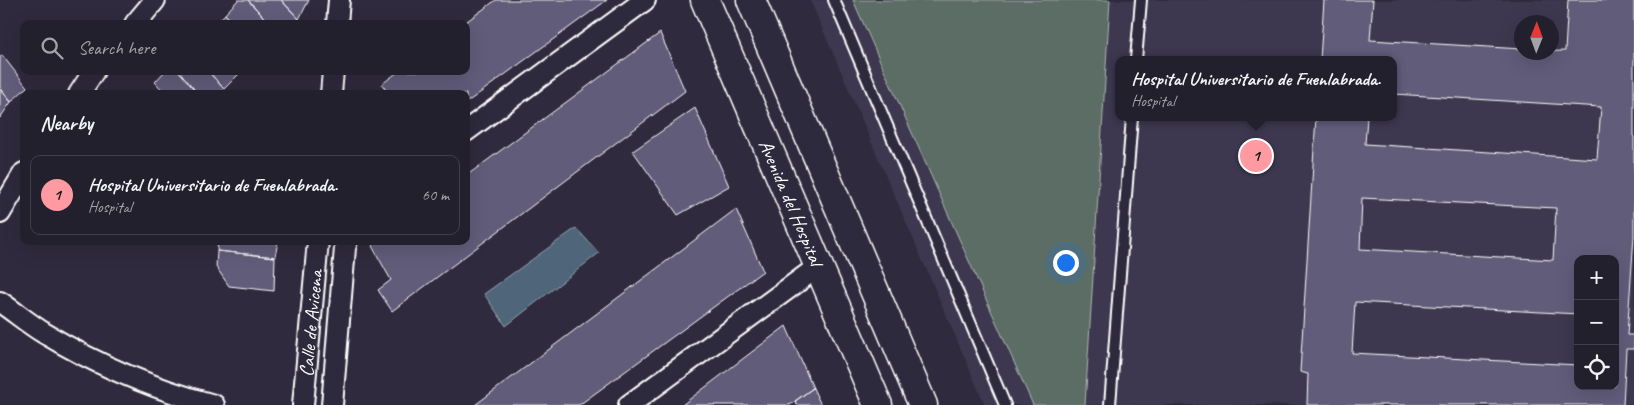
<!DOCTYPE html>
<html lang="en">
<head>
<meta charset="utf-8">
<style>
  body { margin:0; font-family:Caveat,sans-serif; background:#2b2836; color:#f1f3f6 }
  .controls { position:absolute; right:15px; bottom:15px; display:grid; overflow:hidden; border-radius:10px; box-shadow:0 5px 20px #0002 }
  .controls button { width:45px; height:45px; display:grid; place-items:center; padding:0; border:0; border-bottom:1px solid #403e4a; background:#23202e; color:#f1f3f6; font:25px sans-serif }
  .compass { position:absolute; left:1514px; top:15px; width:45px; height:45px; border-radius:50%; background:#23202e; box-shadow:0 5px 20px #0002; rotate:1deg }
  .you { position:absolute; left:1065px; top:262px; width:18px; height:18px; margin:-12px; border:4px solid #fff; border-radius:50%; background:#1a73e8; box-shadow:0 0 0 8px #1a73e833 }
  .badge { display:grid; place-items:center; width:32px; height:32px; border-radius:50%; background:#ff9aa2; color:#111; font-size:16px; font-weight:700 }
  .pin { position:absolute; translate:-50% -50%; border:2px solid #fff; box-shadow:0 1px 5px #0006 }
  .popup { position:absolute; left:1115px; top:56px; width:282px; height:65px; box-sizing:border-box; display:grid; place-content:center; border-radius:10px; background:#23202e; filter:drop-shadow(0 1px 4px #0005); font-size:16px; white-space:nowrap; color:#a3a3aa }
  .popup b { font-size:19px; color:#f1f3f6 }
  .popup::after { content:''; position:absolute; left:50%; top:100%; margin-left:-10px; border:10px solid transparent; border-top-color:#23202e }
  .list { margin:0; padding:0; list-style:none }
  h2 { display:flex; justify-content:space-between; align-items:center; height:65px; margin:0; padding:0 20px; font-size:21px }
  h2 small { font-size:16px; font-weight:400; color:#a3a3aa }
  .list li { display:grid; grid-template-columns:32px 1fr auto; gap:15px; align-items:center; box-sizing:border-box; height:80px; margin:0 10px 10px; padding:0 10px; border:1px solid #403e4a; border-radius:10px }
  .list b { display:block; font-size:19px; white-space:nowrap }
  .list p { margin:0; font-size:16px; white-space:nowrap; color:#a3a3aa }
  .list em { font-size:16px; font-style:normal; color:#a3a3aa }
  .icon { flex:none; width:28px; height:28px; fill:none; stroke:currentColor; stroke-width:2; stroke-linecap:round; stroke-linejoin:round }
  .map { position:relative; flex:none; width:1634px; height:405px; overflow:hidden }
  .search { position:absolute; background:#23202e; box-shadow:0 5px 20px #0002; left:20px; top:20px; width:450px; height:55px; display:flex; align-items:center; gap:12px; box-sizing:border-box; padding:0 18px; border-radius:10px; color:#a3a3aa; font-size:19px }
  .panel { position:absolute; background:#23202e; box-shadow:0 5px 20px #0002; left:20px; top:90px; width:450px; height:155px; border-radius:10px }
  .map>svg:first-child { display:block }
  .built { fill:#3e394f; fill-rule:evenodd }
  .green { fill:#5b6d65; stroke:#adb6b2 }
  .water { fill:#4f657a; stroke:#95a3af }
  .building { fill:#615c7a; stroke:#fff; fill-rule:evenodd }
  .lines { fill:none; stroke-linecap:round; stroke-linejoin:round }
  .lane-casing { stroke:#fff; stroke-width:14 }
  .street-casing { stroke:#fff; stroke-width:24 }
  .secondary-casing { stroke:#fff; stroke-width:31 }
  .lane { stroke:#2f2a3d; stroke-width:10 }
  .street { stroke:#2f2a3d; stroke-width:20 }
  .secondary { stroke:#2f2a3d; stroke-width:28 }
  .labels { text-anchor:middle; stroke-width:4; stroke-linejoin:round; paint-order:stroke }
  .street-label { font-size:20px; fill:#fff; stroke:#2f2a3d }
</style>
</head>
<body>
<div class="map">
<svg width="1634" height="405" viewBox="0 0 1634 405">
  <rect width="100%" height="100%" fill="#2f2a3d"/>
  <filter id="ink" filterUnits="userSpaceOnUse"><feTurbulence type="fractalNoise" baseFrequency=".02" numOctaves="2"/><feDisplacementMap in="SourceGraphic" scale="10" xChannelSelector="R" yChannelSelector="G"/><feConvolveMatrix kernelMatrix="1 2 1 2 8 2 1 2 1" color-interpolation-filters="sRGB"/></filter>
  <g filter="url(#ink)">
    <path class="built" d="M810,0H1634V405H985ZM1522,22H1552V52H1522ZM1118,60H1394V117H1118ZM1578,259H1615V386H1578Z"/>
    <path class="green" d="M853,0H1110L1085,405H1033Z"/>
    <path class="water" d="M576,228L599,253L506,326L484,294Z"/>
    <path class="building" d="M238,0H248L270,24H234L225,14Z
      M248,0H281L299,19L294,24H270Z
      M281,0H309L299,19Z
      M496,0H607L466,103V94H388L382,84L399,71H466V24H463Z
      M1324,0H1373L1370,40L1522,49V52L1565,51L1568,0H1634V236L1627,335H1634V349H1626L1623,405H1307L1308,374L1300,372L1316,117H1367L1365,144L1597,159L1601,107L1394,94V60H1320ZM1362,198L1556,208L1553,260L1360,249ZM1578,259H1615V386H1578V365L1352,353L1355,302L1578,314Z
      M225,14L234,24H215Z
      M660,33L685,91L392,311L378,290L391,280L372,246L378,241H466V176Z
      M2,55L27,87L11,102L0,87V56Z
      M165,71H179L198,94H166L155,82Z
      M179,71H208L224,89L219,94H198Z
      M208,71H242L224,89Z
      M0,89L11,102L0,118Z
      M695,108L729,186L678,215L633,151Z
      M736,209L763,271L579,405H475Z
      M218,241H278L275,257L217,251Z
      M217,251L275,257L274,291L229,286L216,267Z
      M786,326L813,388L790,405H682Z
      M813,388L821,405H797L795,401Z"/>
    <g class="lines">
      <g class="lane-casing">
        <path id="lane" d="M834,0L1005,405
          M1136,60L1141,0
          M1110,405L1132,117"/>
      </g>
      <g class="street-casing">
        <g id="street">
          <path d="M135,24L155,0"/>
          <path d="M337,24L339,0"/>
          <path d="M79,94L94,71"/>
          <path d="M331,94L333,71"/>
          <path d="M466,131L645,0"/>
          <path d="M0,213L24,173"/>
          <path d="M0,302C15,312 29,324 44,333C97,365 154,389 214,405"/>
          <path id="s1" d="M303,405L318,241"/>
          <path d="M332,405L345,248L347,241"/>
          <path d="M629,405L819,266"/>
        </g>
      </g>
      <g class="secondary-casing">
        <g id="secondary">
          <path id="s2" d="M705,0L878,405"/>
          <path d="M751,0L923,405"/>
        </g>
      </g>
      <use href="#lane" class="lane"/>
      <use href="#street" class="street"/>
      <use href="#secondary" class="secondary"/>
    </g>
  </g>
  <g class="labels">
    <g class="street-label">
      <text dy="7" stroke="none"><textPath href="#s2" startOffset="220">Avenida del Hospital</textPath></text>
      <text dy="7" stroke="none"><textPath href="#s1" startOffset="82">Calle de Avicena</textPath></text>
    </g>
  </g>
</svg>
<div class="controls">
<button>+</button>
<button>−</button>
<button><svg class="icon" aria-label="locate" viewBox="0 0 24 24"><circle cx="12" cy="12" r="6"/><path d="M12 2v4M12 18v4M2 12h4M18 12h4"/></svg></button>
</div>
<svg class="compass" viewBox="-18 -18 36 36"><path d="M0-13l5 13h-10z" fill="#e53935"/><path d="M0 13l5-13h-10z" fill="#a3a3aa"/></svg>
<div class="you"></div>
<div class="pin badge" style="left:1256px;top:156px">1</div>
<div class="popup"><b>Hospital Universitario de Fuenlabrada.</b>Hospital</div>
<div class="search"><svg class="icon" aria-label="search" viewBox="0 0 24 24"><circle cx="10" cy="10" r="6"/><path d="M15 15l6 6"/></svg>Search here</div>
<section class="panel">
<h2>Nearby<small></small></h2>
<ul class="list">
<li><span class="badge">1</span><div><b>Hospital Universitario de Fuenlabrada.</b><p>Hospital</p></div><em>60 m</em></li>
</ul>
</section>
</div>
</body>
</html>
